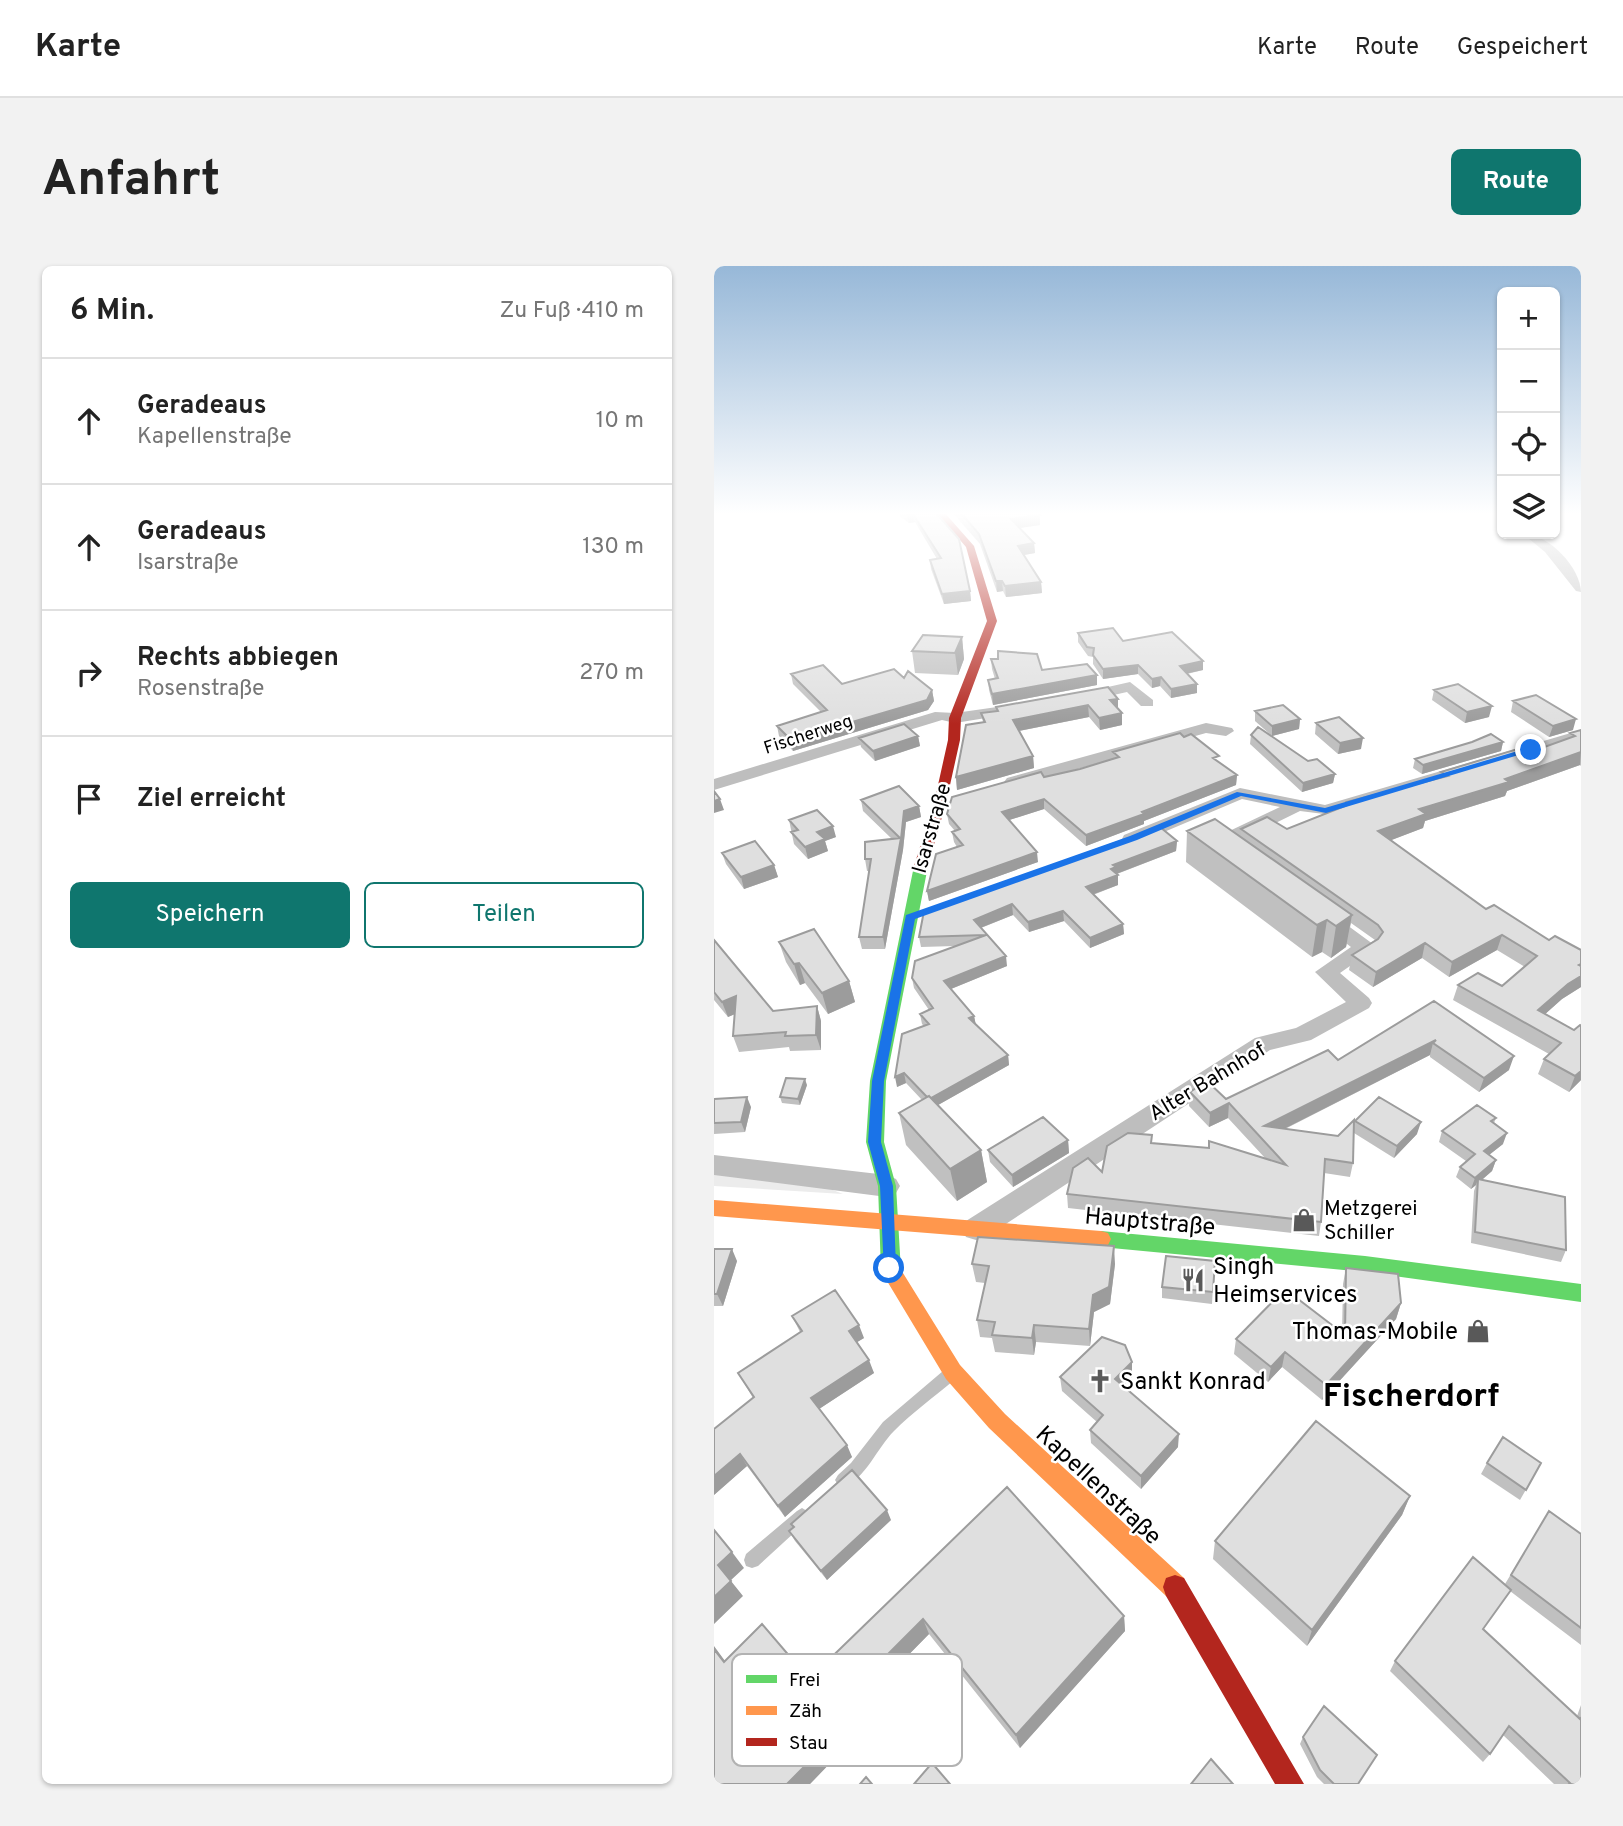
<!DOCTYPE html>
<html lang="de">
<head>
<meta charset="utf-8">
<style>
  body { margin:0; font-family:Overpass,sans-serif; background:#f2f2f2; color:#222 }
  .controls { position:absolute; right:21px; top:21px; display:grid; overflow:hidden; border-radius:10px; box-shadow:0 2px 5px #0004 }
  .controls button { width:63px; height:63px; display:grid; place-items:center; padding:0; border:0; border-bottom:2px solid #e0e0e0; background:#fff; color:#222; font:35px sans-serif }
  .stop { position:absolute; width:21px; height:21px; margin:-16px; border:5px solid #1a73e8; border-radius:50%; background:#fff }
  .stop.end { background:#1a73e8; border-color:#fff; box-shadow:0 2px 7px #0008 }
  .list { margin:0; padding:0; list-style:none }
  h2 { display:flex; justify-content:space-between; align-items:center; height:91px; margin:0; padding:0 28px; font-size:30px }
  h2 small { font-size:23px; font-weight:400; color:#767676 }
  .list li { display:grid; grid-template-columns:46px 1fr auto; gap:21px; align-items:center; box-sizing:border-box; height:126px; padding:0 28px; border-top:2px solid #e0e0e0 }
  .list b { display:block; font-size:26px; white-space:nowrap }
  .list p { margin:0; font-size:23px; white-space:nowrap; color:#767676 }
  .list em { font-size:23px; font-style:normal; color:#767676 }
  .actions { display:flex; gap:14px; padding:21px 28px }
  .actions a { flex:1; padding:16px 0; border:2px solid #0f766e; border-radius:10px; text-align:center; font-size:24px; color:#0f766e }
  .actions .main { background:#0f766e; color:#fff }
  .icon { flex:none; width:38px; height:38px; fill:none; stroke:currentColor; stroke-width:2; stroke-linecap:round; stroke-linejoin:round }
  .map { position:relative; flex:none; width:867px; height:1518px; overflow:hidden; border-radius:10px }
  header { display:flex; align-items:center; gap:42px; box-sizing:border-box; height:98px; padding:0 35px; background:#fff; border-bottom:2px solid #e0e0e0 }
  header strong { font-size:33px }
  nav { display:flex; gap:38px; margin-inline-start:auto; font-size:24px }
  .intro { display:flex; align-items:center; justify-content:space-between; box-sizing:border-box; height:168px; padding:0 42px }
  h1 { margin:0; font-size:49px }
  .button { padding:18px 32px; border-radius:10px; background:#0f766e; color:#fff; font-size:24px; font-weight:700 }
  main { display:flex; gap:42px; padding:0 42px }
  aside { flex:1; background:#fff; border-radius:10px; box-shadow:0 2px 5px #0004 }
  .map>svg:first-child { display:block }
  .green { fill:#ececec }
  .lines { fill:none; stroke-linecap:round; stroke-linejoin:round }
  .lane { fill:#bebebe; fill-rule:evenodd }
  .street { fill:#bebebe; fill-rule:evenodd }
  .fast { fill:#63d668; fill-rule:evenodd }
  .slow { fill:#ff974d; fill-rule:evenodd }
  .jam { fill:#b3261e; fill-rule:evenodd }
  .wall { fill:#c0c0c0 }
  .shaded-wall { fill:#9c9c9c }
  .building { fill:#dfdfdf; stroke:#9c9c9c; stroke-width:2 }
  .route { fill:#1a73e8 }
  .labels { text-anchor:middle; stroke-width:5; stroke-linejoin:round; paint-order:stroke }
  .far-street-label { font-size:18px; fill:#000; stroke:#fff }
  .street-label { font-size:21px; fill:#000; stroke:#fff }
  .poi-label { font-size:21px; fill:#000; stroke:#fff; text-anchor:start }
  .near-street-label { font-size:24px; fill:#000; stroke:#fff }
  .near-poi-label { font-size:24px; fill:#000; stroke:#fff; text-anchor:start }
  .near-district-label { font-size:33px; font-weight:bold; fill:#000; stroke:#fff }
  .key { fill:#fff; stroke:#b2b2b2; stroke-width:2 }
  .key-label { font-size:19px; fill:#000 }
</style>
</head>
<body>
<header>
<strong>Karte</strong>
<nav><a>Karte</a><a>Route</a><a>Gespeichert</a></nav>
</header>
<div class="intro"><h1>Anfahrt</h1><a class="button">Route</a></div>
<main>
<aside>
<h2>6 Min.<small>Zu Fuß · 410 m</small></h2>
<ul class="list">
<li><svg class="icon" aria-label="ahead" viewBox="0 0 24 24"><path d="M12 20V5M6 11l6-6 6 6"/></svg><div><b>Geradeaus</b><p>Kapellenstraße</p></div><em>10 m</em></li>
<li><svg class="icon" aria-label="ahead" viewBox="0 0 24 24"><path d="M12 20V5M6 11l6-6 6 6"/></svg><div><b>Geradeaus</b><p>Isarstraße</p></div><em>130 m</em></li>
<li><svg class="icon" aria-label="right" viewBox="0 0 24 24"><path d="M7 20v-9h11M14 6l5 5-5 5"/></svg><div><b>Rechts abbiegen</b><p>Rosenstraße</p></div><em>270 m</em></li>
<li><svg class="icon" aria-label="arrive" viewBox="0 0 24 24"><path d="M6 21V4h12l-3 4 3 4H6"/></svg><div><b>Ziel erreicht</b></div></li>
</ul>
<div class="actions"><a class="main">Speichern</a><a>Teilen</a></div>
</aside>
<div class="map">
<svg width="867" height="1518" viewBox="0 0 867 1518">
  <rect width="100%" height="100%" fill="#fff"/>
  <path class="green" d="M0,908L111,921L129,928L0,920Z"/>
  <g class="lines">
    <path class="lane" d="M234,1103L239,1105L241,1110L239,1115C220,1131 198,1147 180,1165C163,1182 152,1212 129,1222L124,1219L121,1214L124,1209L137,1197L169,1156L229,1105Z
      M88,1242L93,1245L96,1250L93,1255L44,1300L38,1302L32,1300L30,1294L32,1288L83,1245Z"/>
    <path class="street" d="M809,268C834,267 867,302 867,326L862,325L831,286Z
      M416,416L439,434V440H427L413,426L368,436L360,431L363,428Z
      M297,439L305,444L303,447L241,457L228,454L0,524V513L221,446L241,447Z
      M492,457L518,462L520,465L512,470L492,467L299,521L290,516L293,512Z
      M867,464V474L618,549L586,545L521,577L527,585L518,591L500,579L507,569L566,541L528,533L424,577L417,579L408,573L410,569L526,522L611,539Z
      M611,646L618,648L663,681L626,707L655,732L658,737L655,742L597,774L556,784L272,971L262,974L252,971L248,963L252,955L541,772L582,762L632,736L601,706L637,681L604,656L601,652Z
      M0,889L173,909L182,913L186,920L182,927L173,931L0,909Z"/>
    <path class="fast" d="M207,596L214,600L172,815L170,876L182,920L187,1005L184,1011L177,1013L170,1011L167,1005L164,920L152,876L156,815L200,600Z
      M387,965L651,990L867,1018V1036L651,1006L387,981L380,979L377,973L380,967Z"/>
    <path class="slow" d="M0,934L387,965L394,967L397,973L394,979L387,981L0,950Z
      M177,997L184,999L246,1099L291,1148L470,1312L473,1321L470,1330L461,1333L452,1330L275,1162L232,1113L167,1005L170,999Z"/>
    <path class="jam" d="M222,246H230L260,280L283,355L247,452L246,474L232,537L214,600L207,604L200,600L220,537L234,474L235,452L273,355L252,281Z
      M461,1309L470,1312L590,1518H561L452,1330L449,1321L452,1312Z"/>
  </g>
  <path class="wall" d="M183,246H221L256,325L257,335L230,338L217,303L216,294L223,293L201,256L195,257L188,252Z
    M238,246H323L326,259L305,262L320,277L321,287L310,289L327,316L328,327L292,331L289,325L283,326L266,278Z
    M364,367L409,375L489,395V404L473,408L483,418V427L457,432L446,420L438,422L424,408L389,413L379,398V391L374,390L364,376Z
    M248,371L250,393L244,409L201,407L198,385Z
    M277,393L328,404L383,419L279,439L275,424L274,414L281,413L278,403Z
    M77,408L128,418L218,424L220,435L214,444L79,485L65,470L63,460L107,446L79,418Z
    M394,421L404,443L408,447V459L386,464L375,451L305,465L319,490L320,502L243,524L242,511L269,456L267,447L283,445L282,441Z
    M720,424L775,451L751,457L718,434Z
    M799,435L859,464L835,471L797,446Z
    M541,445L586,453L585,463L558,470L541,455Z
    M602,457L647,483L624,488L601,468Z
    M867,464V500L866,499L793,525L791,530L711,555L709,562L677,574L772,643L835,674L867,684V721L848,733L831,748L860,764L867,760V814L855,826L824,808L830,793L835,788L739,734L744,719L788,720L811,701L783,684L735,711L708,692L659,721L635,704L638,689L661,674L637,657L632,681L617,692L608,686L598,691L472,596L473,565L527,571V563H573L632,539L633,536L726,512L727,506L814,487L855,473L856,467Z
    M537,469L621,508L619,517L588,526L536,478Z
    M204,470L206,480L161,495L147,481L145,472Z
    M789,476L787,485L708,508L699,502L701,493Z
    M399,486L505,496L523,509L522,519L430,555V558L372,580L330,543L295,554L324,596L215,635L213,625L243,581L240,576L238,566L241,565L235,558L233,548L330,511L366,503L400,493Z
    M147,534L205,540L207,551L192,556L189,584L171,683H148L145,671L155,605H153L151,593L178,573L149,545Z
    M75,554L122,571L111,575L114,585L94,593L80,578Z
    M463,575L462,585L403,608L404,619L379,629L409,658L410,668L376,682L350,655L315,666L299,649L267,662L293,700L237,723L260,750L262,759L294,789L295,799L224,839L267,884L273,916L243,935L192,879L185,847L208,834L192,817L183,821L210,760L208,758L206,748L215,744L200,722L198,712L241,680L207,681L205,671Z
    M8,587L60,599L64,611L30,623L12,598Z
    M0,674L59,745L103,740L107,755V784L76,785L75,781L25,786L19,770L21,748L14,751L0,734Z
    M65,676L135,715L141,736L114,748L91,717L86,719L72,696Z
    M720,735L795,804L765,826L716,791V789L571,863L624,870L640,859L641,855L703,868L680,892L640,867L639,897L636,911L610,907L607,956L605,970L354,942L353,928L388,906L438,869V877L551,892L514,852L495,861L475,840L476,826L512,833L624,794Z
    M93,819L86,839L68,837L66,831Z
    M0,833L37,841L31,866L0,868Z
    M782,852L780,857L789,878L775,889L782,894L778,905L768,914L852,984L847,996L757,977L760,925L762,919L757,923L742,911L746,901L752,895L725,876L728,865Z
    M354,874L355,887L299,921L276,896L274,884Z
    M0,983L23,995L9,1040H0Z
    M501,995L498,1038L448,1032V1021Z
    M258,998H401L396,1038L380,1046L376,1080L322,1076L320,1089L281,1086L278,1072L266,1071L263,1054L271,1017L262,1016Z
    M632,1002L687,1037L682,1053L608,1134L568,1101L554,1116L520,1088L522,1073L628,1067L629,1018Z
    M78,1050L150,1072L143,1076L160,1107L105,1143L138,1191L71,1251L33,1200L0,1229L39,1132L24,1107L86,1066Z
    M418,1096V1111L409,1120L464,1181L427,1223L377,1177L376,1164L383,1156L348,1125L346,1111Z
    M773,1197H827L806,1234L767,1208Z
    M293,1221L410,1350L411,1365L306,1482L215,1368L165,1419L175,1436L96,1518H0L11,1394L95,1413Z
    M696,1230L688,1249L593,1380L499,1293L501,1275Z
    M835,1245L867,1268V1379L796,1325L769,1363L863,1450L867,1439V1518H840L789,1469L776,1488L769,1496L676,1405L681,1395L791,1318Z
    M177,1254L113,1314L81,1275L75,1265Z
    M589,1471L644,1518H610L603,1511L586,1478Z"/>
  <path class="shaded-wall" d="M193,248H199L201,256L195,257Z
    M326,249V259L298,263L297,253Z
    M320,277L321,287L304,290V280Z
    M282,315H288L289,325L283,326Z
    M327,316L328,327L292,331L291,320Z
    M256,325L257,335L230,338L228,328Z
    M248,371L250,393L244,409L241,387Z
    M489,395V404L466,409V400Z
    M424,399V408L389,413V403Z
    M383,409V419L279,439L278,428Z
    M447,411L446,420L438,422V413Z
    M483,418V427L457,432V423Z
    M218,424L220,435L214,444L79,485L77,474Z
    M404,433V444L396,434Z
    M374,439L375,451L300,466L299,454Z
    M778,440L775,451L751,457L753,446Z
    M408,447V459L386,464L385,452Z
    M586,453L585,463L558,470V460Z
    M862,453L859,464L835,471L839,460Z
    M204,470L206,480L161,495L159,485Z
    M649,472L647,483L624,488L626,477Z
    M789,476L787,485L708,508L709,499Z
    M867,486L866,499L793,525L791,530L711,555L709,562L662,580L664,565L705,543Z
    M319,490L320,502L243,524L242,511Z
    M621,508L619,517L588,526L589,517Z
    M523,509L522,519L430,555V558L372,580V569Z
    M6,533L10,544L0,547V535Z
    M330,533V543L289,556L288,546Z
    M205,540L207,551L192,556L189,584L187,573L190,545Z
    M119,560L122,571L111,575L114,585L94,593L91,581L103,566Z
    M187,572L189,584L171,683L169,671Z
    M463,575L462,585L402,608L404,609V619L372,631V621L397,603L399,599Z
    M323,586L324,596L215,635L213,625Z
    M60,599L64,611L30,623L27,611Z
    M298,638L299,649L261,664L260,654Z
    M349,645L350,655L315,666L314,656Z
    M638,649L632,681L617,692L622,660Z
    M613,654L608,686L598,691L603,659Z
    M409,658L410,668L376,682V672Z
    M788,669L783,684L735,711L738,696Z
    M711,677L708,692L659,721L662,706Z
    M292,690L293,700L232,725L230,715Z
    M85,697L91,717L86,719L80,698Z
    M867,710V721L848,733L819,759L824,744L854,718Z
    M135,715L141,736L114,748L108,727Z
    M22,730L28,745L14,751L8,736Z
    M103,740L107,755V784L102,769Z
    M260,750L262,760L255,752Z
    M722,774L719,777L716,789L548,874L550,860Z
    M294,789L295,799L217,843L215,833Z
    M800,790L795,804L765,826L770,812Z
    M867,805V814L855,826L861,810Z
    M190,807L192,817L183,821L181,811Z
    M91,813L93,819L86,839L84,833Z
    M33,831L37,841L31,866L27,856Z
    M515,837L514,852L495,861L496,847Z
    M707,856L703,868L680,892L683,880Z
    M793,867L789,878L766,896L770,885Z
    M354,874L355,887L299,921L298,909Z
    M267,884L273,916L243,935L236,903Z
    M782,894L778,905L764,917V913L762,919L757,923L761,912Z
    M400,980L401,998L396,1038L380,1046L376,1080L375,1063L379,1029Z
    M18,983L23,995L9,1040L3,1028Z
    M687,1037L682,1053L608,1134L612,1119Z
    M145,1059L150,1072L140,1078L135,1065Z
    M320,1059L322,1076L320,1089L318,1072Z
    M571,1086L568,1101L554,1116L557,1101Z
    M155,1094L160,1107L102,1145L97,1132Z
    M418,1096V1111L401,1127V1113Z
    M465,1168L464,1181L427,1223V1210Z
    M133,1179L138,1191L71,1251L64,1240Z
    M26,1188L33,1200L0,1229V1210Z
    M696,1230L688,1249L593,1380L598,1364Z
    M173,1244L177,1254L113,1314L107,1305Z
    M18,1286L30,1302L16,1315L4,1299Z
    M17,1315L29,1330L0,1358V1331Z
    M410,1350L411,1365L306,1482L302,1469Z
    M209,1353L215,1368L163,1421L155,1407Z
    M0,1380L22,1410L10,1396L0,1383Z
    M167,1423L175,1436L96,1518H73Z"/>
  <path class="building" d="M190,246H221L245,273L256,325L228,328L216,294L227,292L199,248H193Z
    M246,246H323L326,249L297,253L320,277L304,280L327,316L291,320L288,315H282L265,268Z
    M399,362L409,375L458,366L489,395L466,400L483,418L457,423L447,411L438,413L424,399L389,403L379,389L380,382L373,381L364,367Z
    M209,369L248,371L241,387L198,385Z
    M284,385L323,388L328,404L373,398L383,409L278,428L274,414L284,412L277,393H284Z
    M109,399L128,418L180,403L190,412L194,405L218,424L213,434L77,474L63,460L113,444L77,408Z
    M744,418L778,440L753,446L720,424Z
    M394,421L404,433L396,434L408,447L385,452L374,439L299,454L319,490L242,511L252,459L271,456L267,447L284,445L282,441Z
    M822,429L862,453L839,460L799,435Z
    M569,439L586,453L558,460L541,445Z
    M625,451L649,472L626,477L602,457Z
    M190,458L204,470L159,485L145,472Z
    M544,461L594,495L603,493L621,508L589,517L537,469Z
    M867,464V486L791,513L795,516L705,543L712,548L664,565L772,643L780,639L835,674L841,670L867,684V698L865,699L867,700V710L854,718L824,744L860,764L866,759L867,760V805L861,810L830,793L847,777L744,719L764,707L788,720L823,690L788,669L738,696L711,677L662,706L638,689L664,673L669,666L664,659L527,563L553,551L573,563L636,538L633,536L734,510L727,506L807,482L814,487L861,470L856,467Z
    M466,467L470,471L477,468L505,490L499,492L523,509L428,546L430,548L372,569L330,533L288,546L323,586L213,625L222,588L249,579L238,566L246,563L233,548L238,531L327,506L330,511L366,503L405,491L399,486Z
    M777,468L789,476L709,499L701,493L758,476Z
    M185,520L205,540L190,545L187,573L147,534Z
    M0,525L6,533L0,535Z
    M103,544L119,560L103,566L111,573L91,581L77,566L84,564L75,554Z
    M501,553L638,649L622,660L613,654L603,659L473,565Z
    M446,561L463,575L399,599L402,601L397,603L404,609L372,621L409,658L376,672L349,645L314,656L298,638L260,654L292,690L230,715L260,750L255,752L294,789L217,832L215,830L213,831L190,807L181,811L188,768L215,758L206,748L219,742L198,712L201,695L272,669L205,671L210,645Z
    M187,572L169,671H145L157,593H151V576Z
    M41,575L60,599L27,611L8,587Z
    M100,663L135,715L108,727L85,697L80,698L65,676Z
    M0,674L59,745L103,740L102,769L71,770L72,766L19,770L22,730L8,736L0,726Z
    M720,735L800,790L770,812L719,777L722,774L550,860L624,870L640,854L639,897L611,893L607,956L353,928L359,902L374,892L388,906L393,880L414,867L438,869L437,877L495,882V875L572,899L515,837L496,847L476,826L493,815L512,833L614,784L624,794Z
    M72,812L91,813L84,833L66,831Z
    M215,830L267,884L236,903L185,847Z
    M33,831L27,856L0,857V833Z
    M665,831L707,856L683,880L641,855Z
    M763,839L782,852L777,855L793,867L770,885L782,894L761,912L746,901L761,888L728,865Z
    M329,851L354,874L298,909L274,884Z
    M764,913L851,931L852,984L761,966Z
    M264,971L400,980L395,1021L379,1029L375,1063L320,1059L318,1072L278,1069L281,1056L263,1054L275,1000L258,998Z
    M0,983H18L3,1028H0Z
    M452,990L501,995L499,1026L448,1021Z
    M632,1002L684,1008L687,1037L612,1119L571,1086L557,1101L522,1073L571,1023L631,1069Z
    M121,1024L145,1059L135,1065L155,1094L97,1132L133,1179L64,1240L26,1188L0,1210V1163L40,1131L24,1107L88,1065L78,1050Z
    M388,1071L411,1079L418,1096L401,1113L465,1168L427,1210L376,1164L389,1149L346,1111Z
    M602,1155L696,1230L598,1364L501,1275Z
    M789,1171L827,1197L812,1224L773,1197Z
    M138,1204L173,1244L107,1305L75,1265L80,1261L77,1258Z
    M293,1221L410,1350L302,1469L209,1353L155,1407L167,1423L73,1518H0V1383L10,1396L48,1358L95,1413Z
    M835,1245L867,1268V1362L797,1309Z
    M0,1264L18,1286L4,1299L17,1315L0,1331Z
    M759,1291L797,1324L769,1363L866,1453L867,1452V1518H855L856,1517L795,1460L776,1488L681,1395Z
    M610,1440L663,1489L644,1518H620L606,1504L589,1471Z
    M497,1493L519,1518H477Z
    M218,1497L236,1518H200Z
    M152,1511L158,1518H146Z"/>
  <linearGradient id="sky" x2="0" y2="1"><stop stop-color="#97b8d8"/><stop offset="0.54" stop-color="#fff"/><stop offset="1" stop-color="#fff" stop-opacity="0"/></linearGradient>
  <rect width="867" height="458" fill="url(#sky)"/>
  <path class="route" d="M814,482L821,484L612,547L527,530L423,574L201,653L170,815L167,876L179,920L182,1002L180,1006H170L166,920L154,876L158,815L192,649L416,570L523,526L611,542Z"/>
  <defs>
    <g id="shop-bare" transform="scale(1.89)"><path d="M-5-2.5h2.3a2.7 3.5 0 0 1 5.4 0H5L5.5 6h-11ZM-1.5-2.5h3a1.5 2.3 0 0 0-3 0Z" fill="#595959" stroke="#fff" stroke-width="2.5" paint-order="stroke"/></g>
    <g id="restaurant-bare" transform="scale(1.89)"><path d="M-5-6h1v4h1v-4h1v4h1v-4h1v5L-1.5 .5V6h-2V.5L-5-1ZM5-6V6H3V1.5H1.5Q1.5-4 5-6Z" fill="#595959" stroke="#fff" stroke-width="2.5" paint-order="stroke"/></g>
    <g id="church-bare" transform="scale(1.89)"><path d="M-1.2-6h2.4v3.5h3.3v2.4h-3.3V6h-2.4V-.1h-3.3v-2.4h3.3Z" fill="#595959" stroke="#fff" stroke-width="2.5" paint-order="stroke"/></g>
  </defs>
  <g fill-rule="evenodd">
    <use href="#shop-bare" x="590" y="954"/>
    <use href="#restaurant-bare" x="479" y="1014"/>
    <use href="#shop-bare" x="764" y="1065"/>
    <use href="#church-bare" x="386" y="1115"/>
  </g>
  <g class="labels">
    <g class="far-street-label">
      <text transform="translate(94 468) rotate(-18)" y="6">Fischerweg</text>
    </g>
    <g class="street-label">
      <text transform="translate(217 562) rotate(-74)" y="7">Isarstraße</text>
      <text transform="translate(493 815) rotate(-31)" y="7">Alter Bahnhof</text>
    </g>
    <g class="poi-label">
      <text x="610" y="949">Metzgerei<tspan x="610" dy="24">Schiller</tspan></text>
    </g>
    <g class="near-street-label">
      <text transform="translate(436 955) rotate(5)" y="8">Hauptstraße</text>
      <text transform="translate(385 1219) rotate(43)" y="8">Kapellenstraße</text>
    </g>
    <g class="near-poi-label">
      <text x="499" y="1008">Singh<tspan x="499" dy="28">Heimservices</tspan></text>
      <text x="744" y="1073" text-anchor="end">Thomas-Mobile</text>
      <text x="406" y="1123">Sankt Konrad</text>
    </g>
    <g class="near-district-label">
      <text x="697" y="1140">Fischerdorf</text>
    </g>
  </g>
  <rect x="18" y="1388" width="230" height="112" rx="10" class="key"/>
  <rect x="32" y="1409" width="31" height="8" fill="#63d668"/>
  <rect x="32" y="1440" width="31" height="9" fill="#ff974d"/>
  <rect x="32" y="1472" width="31" height="8" fill="#b3261e"/>
  <g class="key-label">
    <text x="75" y="1420">Frei</text>
    <text x="75" y="1451">Zäh</text>
    <text x="75" y="1483">Stau</text>
  </g>
</svg>
<div class="controls">
<button>+</button>
<button>−</button>
<button><svg class="icon" aria-label="locate" viewBox="0 0 24 24"><circle cx="12" cy="12" r="6"/><path d="M12 2v4M12 18v4M2 12h4M18 12h4"/></svg></button>
<button><svg class="icon" aria-label="layers" viewBox="0 0 24 24"><path d="M12 4l9 5-9 5-9-5zM3 14l9 5 9-5"/></svg></button>
</div>
<div class="stop" style="left:175px;top:1002px"></div>
<div class="stop end" style="left:817px;top:484px"></div>
</div>
</main>
</body>
</html>
